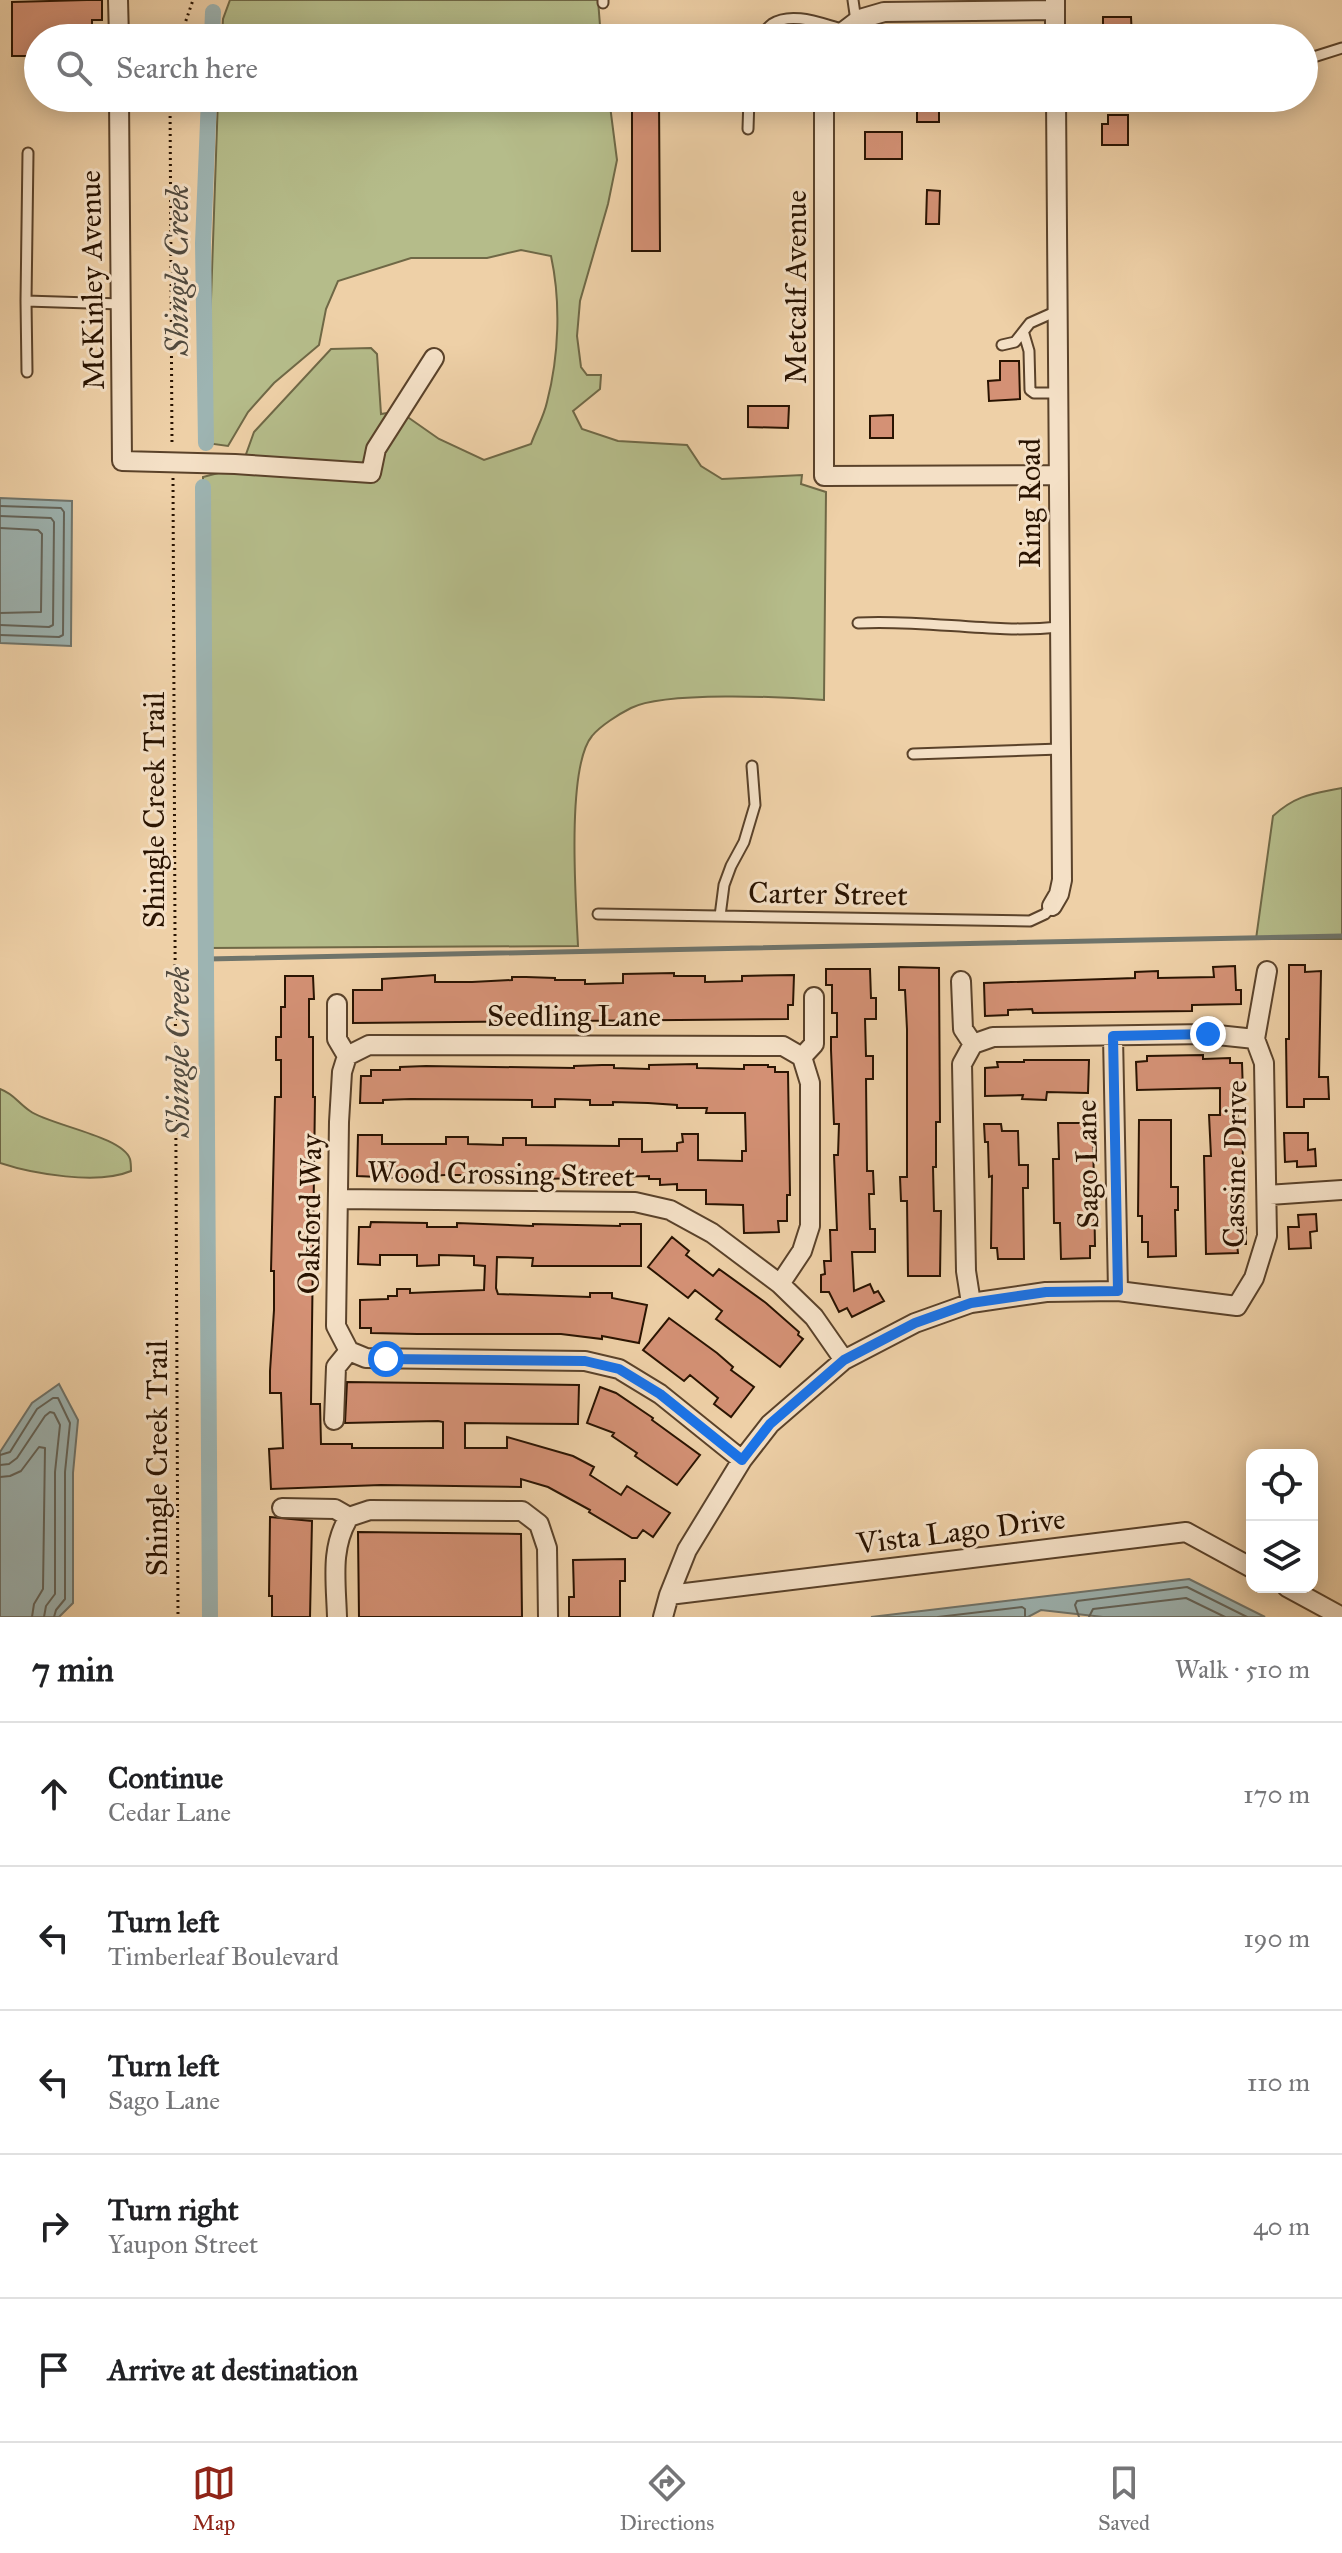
<!DOCTYPE html>
<html lang="en">
<head>
<meta charset="utf-8">
<style>
  body { margin:0; font-family:"IM FELL Great Primer",serif; background:#f6f6f6; color:#202124 }
  .controls { position:absolute; right:24px; bottom:24px; display:grid; overflow:hidden; border-radius:16px; box-shadow:0 4px 20px #0003 }
  .controls button { width:72px; height:72px; display:grid; place-items:center; padding:0; border:0; border-bottom:2px solid #e0e0e0; background:#fff; color:#202124; font:40px sans-serif }
  .stop { position:absolute; width:24px; height:24px; margin:-18px; border:6px solid #1a73e8; border-radius:50%; background:#fff }
  .stop.end { background:#1a73e8; border-color:#fff; box-shadow:0 2px 8px #0008 }
  .list { margin:0; padding:0; list-style:none }
  h2 { display:flex; justify-content:space-between; align-items:center; height:104px; margin:0; padding:0 32px; font-size:34px }
  h2 small { font-size:26px; font-weight:400; color:#757577 }
  .list li { display:grid; grid-template-columns:52px 1fr auto; gap:24px; align-items:center; box-sizing:border-box; height:144px; padding:0 32px; border-top:2px solid #e0e0e0 }
  .list b { display:block; font-size:30px; white-space:nowrap }
  .list p { margin:0; font-size:26px; white-space:nowrap; color:#757577 }
  .list em { font-size:26px; font-style:normal; color:#757577 }
  .icon { flex:none; width:44px; height:44px; fill:none; stroke:currentColor; stroke-width:2; stroke-linecap:round; stroke-linejoin:round }
  .map { position:relative; flex:none; width:1342px; height:1617px; overflow:hidden }
  .search { position:absolute; background:#fff; box-shadow:0 4px 20px #0003; left:24px; right:24px; top:24px; height:88px; display:flex; align-items:center; gap:20px; box-sizing:border-box; padding:0 28px; border-radius:44px; color:#757577; font-size:30px }
  .sheet { height:824px; background:#fff }
  nav { display:flex; justify-content:space-around; align-items:center; box-sizing:border-box; height:112px; border-top:2px solid #e0e0e0; background:#fff; font-size:22px; color:#757577 }
  nav a { display:grid; justify-items:center; gap:4px }
  nav .on { color:#8f2418 }
  .map>svg:first-child { display:block }
  .green { fill:#b5bc8a; stroke:#6f6846; stroke-width:2 }
  .water { fill:#9db4b2; stroke:#6f746b; stroke-width:2 }
  .lines { fill:none; stroke-linecap:round; stroke-linejoin:round }
  .shore { stroke:#63645a; stroke-width:2 }
  .stream { stroke:#6f746b; stroke-width:5 }
  .canal { stroke:#9db4b2; stroke-width:16 }
  .building { fill:#d49175; stroke:#291301; stroke-width:2 }
  .service-casing { stroke:#5a422a; stroke-width:13 }
  .minor-casing { stroke:#5a422a; stroke-width:22 }
  .path { stroke:#291301; stroke-width:3; stroke-dasharray:2 4; stroke-linecap:butt }
  .service { stroke:#f4e0c6; stroke-width:9 }
  .minor { stroke:#f4e0c6; stroke-width:18 }
  .route { stroke:#1a73e8; stroke-width:10 }
  .labels { text-anchor:middle; stroke-width:6; stroke-linejoin:round; paint-order:stroke }
  .street-label { font-size:30px; fill:#291301; stroke:#f4e0c6 }
  .water-label { font-size:32px; font-style:italic; fill:#524b3f; stroke:#f4e0c6 }
</style>
</head>
<body>
<div class="map">
<svg width="1342" height="1617" viewBox="0 0 1342 1617">
  <rect width="100%" height="100%" fill="#eed0a7"/>
  <filter id="stains"><feTurbulence type="fractalNoise" baseFrequency=".0025" numOctaves="4"/><feColorMatrix values="0 0 0 0 .2 0 0 0 0 .09 0 0 0 0 .02 0 0 0 .5 -.17"/></filter>
  <radialGradient id="worn" r=".72"><stop offset=".6" stop-color="#630" stop-opacity="0"/><stop offset="1" stop-color="#630" stop-opacity=".3"/></radialGradient>
  <path class="green" d="M230,0H598L601,38H222L223,19Z
    M218,98H609L617,160L608,204L580,301L577,336L581,367L587,375H601L600,389L573,411L582,429L618,441L687,445L701,466L722,479L802,475L801,484L826,492L824,700C785,697 664,691 631,708C619,714 600,726 592,736C566,767 576,903 578,946L207,948L203,477L222,472L245,457L254,432L331,349L371,348L377,354L381,414L399,411L439,439L484,460L531,444C536,430 544,416 547,402C559,356 561,302 551,256L521,250L487,258H411L338,281L326,309L319,345L274,383L248,412L228,446L206,443Z
    M1342,788V939H1256L1273,816C1296,795 1312,794 1342,788Z
    M0,1089C14,1094 18,1103 30,1111C49,1125 122,1136 130,1159C131,1163 131,1167 131,1171C98,1185 33,1174 0,1163Z"/>
  <path class="water" d="M0,498L72,501L71,646L0,643Z
    M59,1384L78,1420L73,1473V1603L59,1617H0V1452L32,1403Z
    M1189,1579L1265,1617H1103L1041,1610L1028,1617H871Z"/>
  <g class="lines">
    <path class="shore" d="M0,506L61,508L64,512L63,635L59,637L0,635
      M0,516L51,518L54,522L53,625L49,627L0,625
      M0,528L38,530L42,534L41,612L0,613
      M0,1455L10,1452L37,1409L53,1398H58L70,1423L65,1472V1599L56,1610L54,1617
      M0,1465L9,1464L17,1458L45,1416L50,1412L54,1413L60,1425L55,1472V1594L46,1606L44,1617
      M0,1477L10,1476L21,1471L39,1447L45,1448L43,1589L34,1604L32,1617
      M938,1617L1022,1607L1025,1609V1617
      M1079,1617L1075,1605L1077,1601L1187,1587L1247,1617
      M1089,1617L1093,1609L1186,1598L1225,1617"/>
    <path class="stream" d="M207,959L1342,936"/>
    <path class="canal" d="M212,38L213,12
      M206,443L203,243L209,98
      M203,487L210,1617"/>
  </g>
  <path class="building" d="M87,0H102V20H92V38H38V56H12V2Z
    M1103,17H1131L1132,38H1103Z
    M632,98H659L660,251H632Z
    M917,98H939V122H917Z
    M1108,115H1128V145H1102V124H1108Z
    M865,132H902V159H865Z
    M927,190L940,191L939,224H926Z
    M1000,361H1019L1020,399L989,401L988,381L1000,380Z
    M748,406H789L788,428L748,427Z
    M893,415V438H870V416Z
    M1289,965H1305V972L1321,971L1319,1077H1328L1329,1099H1304V1107H1287L1286,1039H1289Z
    M1235,966L1236,990H1241V1004L1192,1005V1011L1033,1013L1032,1009L1008,1010V1015L985,1016L984,983L1135,978V972L1158,971V978L1214,977L1213,967Z
    M899,967L939,968L940,1122H936V1167H933L934,1211H941L940,1276H908L907,1201H901L900,1177H907V1029L905,990H899Z
    M826,969H870L871,998H876V1019H865L866,1056H873V1079H866L867,1171H873L874,1194H869L870,1229H875V1252H852L854,1291L870,1284L874,1293L878,1291L884,1301L852,1317L847,1308L839,1312L829,1292H821V1275L825,1274L824,1261H831L830,1230H837L834,1155H838L839,1124H834L831,1050V1037H837V1013H832V985H826Z
    M674,973V976H705V982L742,981V976L794,975L793,1005H788V1019L353,1023V990H382V979L435,975V982H472L512,980V977H526L555,978V980H585V984L623,983V974Z
    M285,976H313L314,999H309V1037H313V1097H315L311,1404H320L321,1444H352V1448H443V1422L438,1421L345,1423L347,1382L579,1385L578,1424L465,1423V1448H507V1437L573,1456L594,1467L590,1475L621,1495L627,1486L670,1513L653,1537L643,1530L637,1538H632L589,1512L590,1510L548,1487L521,1479V1487L381,1485L271,1489L269,1449L283,1448L281,1393H270V1371L274,1310V1271H271L275,1097H281V1060H276V1037H281V1007H285Z
    M1203,1055V1059L1230,1058V1063H1242L1243,1093H1237L1238,1126H1243L1242,1225H1246V1244H1237L1238,1253L1206,1254L1204,1156H1211L1209,1115H1220V1088L1137,1090L1136,1062L1147,1061V1056Z
    M1024,1060H1089L1088,1093L1047,1092L1046,1100L1022,1099L1023,1095L985,1096V1068L998,1067L997,1062H1024Z
    M697,1064V1068L744,1069V1065H768V1067H775V1072H788L790,1195H787V1221H778L779,1232L744,1233L743,1205L706,1204V1190H677V1184L660,1185V1179H649V1176L544,1179V1175H445L401,1178L357,1176L358,1135H382V1144H446V1137H468V1144L503,1145V1138H526V1145L619,1146V1139H642V1152L677,1151V1143L683,1142L682,1134H698V1160L742,1161V1151H746L745,1113H706L707,1108H677V1105L648,1103L613,1102V1105H590V1100L555,1099V1107H532V1100L411,1099L383,1100V1103H360L361,1076H371V1070H400V1067L426,1066L574,1068V1066L602,1065H614V1068L649,1069V1065Z
    M1139,1120H1171V1187H1178V1210H1175L1176,1256L1148,1257V1242H1142V1216H1138Z
    M1058,1123H1086L1087,1135L1093,1134L1095,1246H1090V1258L1061,1259L1060,1223H1054L1053,1159H1059Z
    M984,1124H1001L1002,1131H1018L1019,1165H1028V1188H1023L1024,1259H998L997,1248H991L992,1176L989,1177L988,1142H985Z
    M1284,1133H1308V1150L1315,1149L1316,1166L1297,1167V1161L1285,1162Z
    M1316,1214L1317,1231L1310,1232L1311,1248L1289,1249L1288,1227H1299L1298,1215Z
    M371,1222L427,1223V1227H457V1223L533,1226V1224L620,1226V1224H641V1266H532L533,1258L497,1257L496,1288L498,1294L590,1297V1293H612V1298L647,1305L639,1343L602,1336V1339L561,1334H417L371,1333V1328H360V1300L388,1299V1296H397V1289H410V1293L484,1290L485,1266L474,1265V1256L439,1255V1265L417,1266V1255H380V1265L358,1264L359,1227H370Z
    M672,1237L689,1251L686,1255L713,1276L719,1269L766,1303L799,1332L798,1335L803,1339L780,1367L716,1319L722,1311L695,1290L688,1298L648,1267Z
    M669,1318L717,1353L733,1367L731,1370L754,1387L731,1417L714,1404L718,1398L690,1375L684,1381L643,1350Z
    M600,1387L616,1393L653,1418L652,1420L700,1455L677,1485L635,1456L637,1453L612,1436L614,1433L587,1423Z
    M270,1517L312,1521L310,1617H272V1596H269Z
    M358,1532L521,1534L522,1617H359Z
    M625,1559V1581H620V1617H569V1597H574L573,1560Z"/>
  <g class="lines">
    <g class="service-casing">
      <path id="service" d="M603,0V3
        M853,0L856,21
        M758,38C762,34 767,28 772,24C792,11 822,24 842,29
        M1304,60L1342,48
        M748,129L749,98
        M28,153L26,301L121,304
        M26,301L27,372
        M1024,334L1029,351L1030,390L1034,393H1057
        M1002,345L1015,342L1030,323L1057,311
        M858,623C925,619 992,634 1059,627
        M913,754L1060,749
        M598,914L1030,921L1045,914L1052,906
        M720,916L724,885L731,866L744,842L755,805L752,766"/>
    </g>
    <g class="minor-casing">
      <path id="minor" d="M118,0L119,38
        M1055,0V38
        M835,38L860,19L884,12L1055,10
        M119,98L122,461L235,464L371,473L376,449L434,358
        M824,98V476L1057,475
        M1052,906L1059,894L1062,880L1056,98
        M961,981L963,1029L973,1044L962,1064L966,1271L971,1303
        M337,1004V1039L347,1056L342,1072L339,1122L336,1326L349,1351
        M1113,1036L1118,1291
        M973,1044L993,1037L1208,1034L1255,1039
        M347,1056L369,1045L783,1046L802,1057
        M802,1057L814,1044V997
        M1268,1195L1342,1190
        M338,1199L635,1202L670,1210L712,1233L780,1284L814,1317L844,1360
        M780,1284L802,1251L810,1226V1083L802,1057
        M349,1351L366,1358L585,1361L619,1369L660,1394L742,1460
        M334,1420L336,1367L349,1351
        M282,1508L335,1509L349,1517L370,1510L522,1511L539,1524L547,1548L548,1617
        M1287,1587L1342,1617
        M669,1595L1186,1532L1252,1568
        M337,1617C336,1581 330,1548 349,1517
        M663,1617L669,1595L687,1550L742,1460L770,1424L844,1360L915,1323L971,1303L1046,1292L1118,1291L1237,1306L1254,1278L1267,1236L1264,1063L1255,1039L1267,971"/>
    </g>
    <path class="path" d="M180,38L193,0
      M170,98L172,446
      M173,478L178,1617"/>
    <use href="#service" class="service"/>
    <use href="#minor" class="minor"/>
  </g>
  <g class="lines">
    <path class="route" d="M386,1359L585,1361L619,1369L660,1394L742,1460L770,1424L844,1360L915,1323L971,1303L1046,1292L1118,1291L1113,1036L1208,1034"/>
  </g>
  <g class="labels">
    <g class="street-label">
      <text transform="translate(92 280) rotate(-91)" y="10">McKinley Avenue</text>
      <text transform="translate(796 287) rotate(-90)" y="10">Metcalf Avenue</text>
      <text transform="translate(1030 503) rotate(-90)" y="10">Ring Road</text>
      <text transform="translate(154 810) rotate(-90)" y="10">Shingle Creek Trail</text>
      <text transform="translate(828 894) rotate(1)" y="10">Carter Street</text>
      <text x="574" y="1026">Seedling Lane</text>
      <text transform="translate(1087 1164) rotate(-91)" y="10">Sago Lane</text>
      <text transform="translate(1235 1164) rotate(-89)" y="10">Cassine Drive</text>
      <text transform="translate(501 1174) rotate(1)" y="10">Wood Crossing Street</text>
      <text transform="translate(310 1214) rotate(-89)" y="10">Oakford Way</text>
      <text transform="translate(157 1458) rotate(-90)" y="10">Shingle Creek Trail</text>
      <text transform="translate(961 1531) rotate(-7)" y="10">Vista Lago Drive</text>
    </g>
    <g class="water-label">
      <text transform="translate(177 270) rotate(-90)" y="11">Shingle Creek</text>
      <text transform="translate(178 1052) rotate(-90)" y="11">Shingle Creek</text>
    </g>
  </g>
  <rect width="100%" height="100%" filter="url(#stains)"/>
  <rect width="100%" height="100%" fill="url(#worn)"/>
</svg>
<div class="controls">
<button><svg class="icon" aria-label="locate" viewBox="0 0 24 24"><circle cx="12" cy="12" r="6"/><path d="M12 2v4M12 18v4M2 12h4M18 12h4"/></svg></button>
<button><svg class="icon" aria-label="layers" viewBox="0 0 24 24"><path d="M12 4l9 5-9 5-9-5zM3 14l9 5 9-5"/></svg></button>
</div>
<div class="stop" style="left:386px;top:1359px"></div>
<div class="stop end" style="left:1208px;top:1034px"></div>
<div class="search"><svg class="icon" aria-label="search" viewBox="0 0 24 24"><circle cx="10" cy="10" r="6"/><path d="M15 15l6 6"/></svg>Search here</div>
</div>
<section class="sheet">
<h2>7 min<small>Walk · 510 m</small></h2>
<ul class="list">
<li><svg class="icon" aria-label="ahead" viewBox="0 0 24 24"><path d="M12 20V5M6 11l6-6 6 6"/></svg><div><b>Continue</b><p>Cedar Lane</p></div><em>170 m</em></li>
<li><svg class="icon" aria-label="left" viewBox="0 0 24 24"><path d="M17 20v-9H6M10 6l-5 5 5 5"/></svg><div><b>Turn left</b><p>Timberleaf Boulevard</p></div><em>190 m</em></li>
<li><svg class="icon" aria-label="left" viewBox="0 0 24 24"><path d="M17 20v-9H6M10 6l-5 5 5 5"/></svg><div><b>Turn left</b><p>Sago Lane</p></div><em>110 m</em></li>
<li><svg class="icon" aria-label="right" viewBox="0 0 24 24"><path d="M7 20v-9h11M14 6l5 5-5 5"/></svg><div><b>Turn right</b><p>Yaupon Street</p></div><em>40 m</em></li>
<li><svg class="icon" aria-label="arrive" viewBox="0 0 24 24"><path d="M6 21V4h12l-3 4 3 4H6"/></svg><div><b>Arrive at destination</b></div></li>
</ul>
</section>
<nav>
<a class="on"><svg class="icon" aria-label="map" viewBox="0 0 24 24"><path d="M3 6l6-2 6 2 6-2v14l-6 2-6-2-6 2zM9 4v14M15 6v14"/></svg>Map</a>
<a><svg class="icon" aria-label="directions" viewBox="0 0 24 24"><path d="M12 3l9 9-9 9-9-9zM9 14v-3h6M13 9l2 2-2 2"/></svg>Directions</a>
<a><svg class="icon" aria-label="saved" viewBox="0 0 24 24"><path d="M7 4h10v16l-5-4-5 4z"/></svg>Saved</a>
</nav>
</body>
</html>
